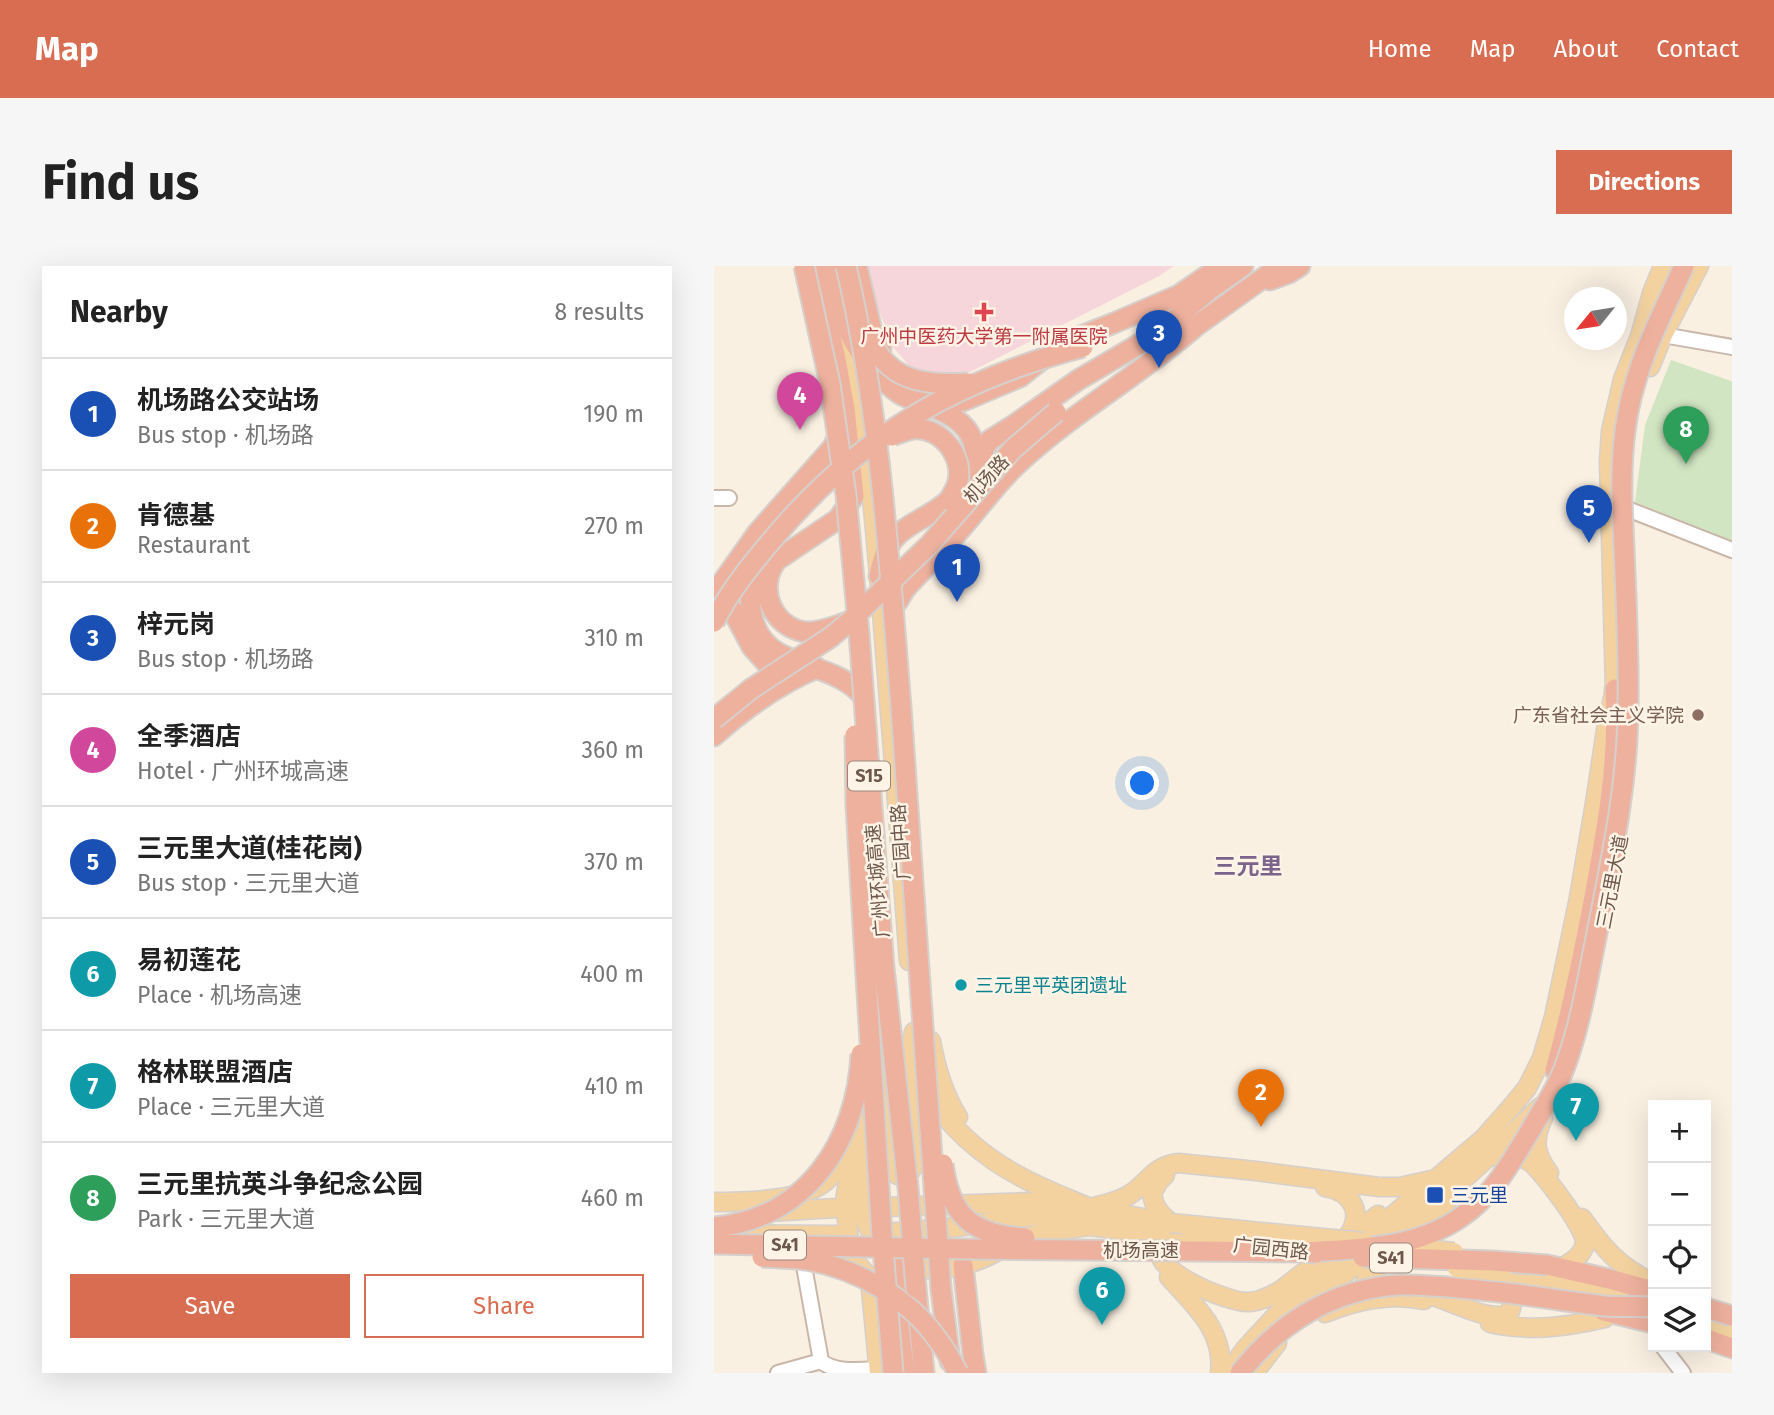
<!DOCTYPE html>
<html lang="en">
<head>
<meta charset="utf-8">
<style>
  body { margin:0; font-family:"Fira Sans","Noto Sans SC",sans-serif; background:#f6f6f6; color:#222 }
  .controls { position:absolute; right:21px; bottom:21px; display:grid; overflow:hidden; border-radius:0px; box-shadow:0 7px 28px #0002 }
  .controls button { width:63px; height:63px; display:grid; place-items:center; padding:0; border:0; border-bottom:2px solid #e0e0e0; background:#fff; color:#222; font:35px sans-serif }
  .compass { position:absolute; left:850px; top:21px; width:63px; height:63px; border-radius:50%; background:#fff; box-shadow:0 7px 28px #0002; rotate:240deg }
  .you { position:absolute; left:429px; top:518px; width:24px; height:24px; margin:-18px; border:5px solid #fff; border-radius:50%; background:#1a73e8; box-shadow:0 0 0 10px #1a73e833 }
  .badge { display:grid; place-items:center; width:46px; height:46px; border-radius:50%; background:#d96d52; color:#fff; font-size:23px; font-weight:700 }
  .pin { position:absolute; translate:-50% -58px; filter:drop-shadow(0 2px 4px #0008) }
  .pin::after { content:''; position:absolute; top:37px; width:24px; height:21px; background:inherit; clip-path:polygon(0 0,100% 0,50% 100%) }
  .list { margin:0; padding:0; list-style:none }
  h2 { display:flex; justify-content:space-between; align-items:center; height:91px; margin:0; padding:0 28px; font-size:30px }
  h2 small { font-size:23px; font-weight:400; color:#767676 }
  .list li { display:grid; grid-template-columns:46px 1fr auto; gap:21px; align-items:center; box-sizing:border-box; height:112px; padding:0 28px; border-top:2px solid #e0e0e0 }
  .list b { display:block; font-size:26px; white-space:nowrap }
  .list p { margin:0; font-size:23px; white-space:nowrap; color:#767676 }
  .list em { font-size:23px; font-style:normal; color:#767676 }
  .actions { display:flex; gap:14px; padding:21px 28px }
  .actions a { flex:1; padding:16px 0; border:2px solid #d96d52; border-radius:0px; text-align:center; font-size:24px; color:#d96d52 }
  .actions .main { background:#d96d52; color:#fff }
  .icon { flex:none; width:38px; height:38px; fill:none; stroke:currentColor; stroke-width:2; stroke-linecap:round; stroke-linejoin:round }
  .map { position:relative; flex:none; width:1018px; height:1107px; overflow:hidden; border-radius:0px }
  header { display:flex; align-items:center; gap:42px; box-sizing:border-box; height:98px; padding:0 35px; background:#d96d52; color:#fff }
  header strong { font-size:33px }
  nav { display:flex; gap:38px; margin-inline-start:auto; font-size:24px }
  .intro { display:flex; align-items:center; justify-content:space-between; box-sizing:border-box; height:168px; padding:0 42px }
  h1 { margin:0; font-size:49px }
  .button { padding:18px 32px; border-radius:0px; background:#d96d52; color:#fff; font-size:24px; font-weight:700 }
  main { display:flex; gap:42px; padding:0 42px }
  aside { flex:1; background:#fff; border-radius:0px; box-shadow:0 7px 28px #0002 }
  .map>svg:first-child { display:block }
  .medical { fill:#f6d6da }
  .green { fill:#d1e5c2 }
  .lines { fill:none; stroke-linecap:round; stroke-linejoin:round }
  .minor-casing { stroke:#c9b7aa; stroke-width:18 }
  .major-casing { stroke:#d6d0cd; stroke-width:21 }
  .highway-casing { stroke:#d6d0cd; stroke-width:23 }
  .minor { stroke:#fff; stroke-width:14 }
  .major { stroke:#f3d2a0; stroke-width:18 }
  .highway { stroke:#eeb19e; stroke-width:19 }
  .major-bridge-casing { stroke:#d6d0cd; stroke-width:21; stroke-linecap:butt }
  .highway-bridge-casing { stroke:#d6d0cd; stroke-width:23; stroke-linecap:butt }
  .major-bridge { stroke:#f3d2a0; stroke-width:18 }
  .highway-bridge { stroke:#eeb19e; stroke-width:19 }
  .health-dot { fill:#e0444e; stroke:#fdf4e7; stroke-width:2.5 }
  .education-dot { fill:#8d6e63; stroke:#fdf4e7; stroke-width:2.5 }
  .culture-dot { fill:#0f9aa8; stroke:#fdf4e7; stroke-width:2.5 }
  .transit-dot { fill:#1a4fb4; stroke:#fdf4e7; stroke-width:2.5 }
  .labels { text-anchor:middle; stroke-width:5; stroke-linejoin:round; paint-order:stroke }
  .shield { fill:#fdf4e7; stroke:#99867a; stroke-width:2 }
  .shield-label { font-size:18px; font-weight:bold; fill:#6e574b }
  .health-label { font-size:19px; fill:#be3a42; stroke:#fdf4e7 }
  .street-label { font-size:19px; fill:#6e574b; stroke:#fdf4e7 }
  .education-label { font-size:19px; fill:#785e54; stroke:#fdf4e7; text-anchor:end }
  .culture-label { font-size:19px; fill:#0d838f; stroke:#fdf4e7; text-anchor:start }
  .transit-label { font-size:19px; fill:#164399; stroke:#fdf4e7; text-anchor:start }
  .quarter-label { font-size:23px; font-weight:bold; fill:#7c638b; stroke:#fdf4e7 }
</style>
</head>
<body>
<header>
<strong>Map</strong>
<nav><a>Home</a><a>Map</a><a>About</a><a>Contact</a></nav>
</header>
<div class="intro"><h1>Find us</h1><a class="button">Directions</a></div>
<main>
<aside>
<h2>Nearby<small>8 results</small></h2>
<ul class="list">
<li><span class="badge" style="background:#1a4fb4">1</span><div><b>机场路公交站场</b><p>Bus stop · 机场路</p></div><em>190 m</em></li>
<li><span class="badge" style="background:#e8710a">2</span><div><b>肯德基</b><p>Restaurant</p></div><em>270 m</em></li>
<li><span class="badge" style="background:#1a4fb4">3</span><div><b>梓元岗</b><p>Bus stop · 机场路</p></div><em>310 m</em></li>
<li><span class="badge" style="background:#d1479c">4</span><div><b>全季酒店</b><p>Hotel · 广州环城高速</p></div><em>360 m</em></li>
<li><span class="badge" style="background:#1a4fb4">5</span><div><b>三元里大道(桂花岗)</b><p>Bus stop · 三元里大道</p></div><em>370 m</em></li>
<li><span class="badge" style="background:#0f9aa8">6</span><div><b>易初莲花</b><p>Place · 机场高速</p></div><em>400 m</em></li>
<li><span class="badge" style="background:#0f9aa8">7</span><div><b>格林联盟酒店</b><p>Place · 三元里大道</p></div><em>410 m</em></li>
<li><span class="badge" style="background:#2e9e5b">8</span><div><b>三元里抗英斗争纪念公园</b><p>Park · 三元里大道</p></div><em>460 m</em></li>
</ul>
<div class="actions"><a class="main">Save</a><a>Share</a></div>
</aside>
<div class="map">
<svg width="1018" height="1107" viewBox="0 0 1018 1107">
  <rect width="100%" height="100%" fill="#f9f0e2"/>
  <path class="medical" d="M148,0H460L445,10L246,111H205L179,81Z"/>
  <path class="green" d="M957,94L1017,115L1018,116V276L921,236L931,159Z"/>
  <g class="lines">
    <g class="minor-casing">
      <path id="minor" d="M949,69L1018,81
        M0,232H15
        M916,244L1018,284
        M88,989L107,1095C120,1107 146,1104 165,1103
        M949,1081L969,1107
        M64,1107L107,1095"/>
    </g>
    <g class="major-casing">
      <path id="major" d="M135,72C152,150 158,230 165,309C176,438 185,566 195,695
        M936,101L949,69L985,0
        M217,775C222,803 229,827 244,851
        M163,815L175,760
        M211,820C231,859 269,891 307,911C329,923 353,932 376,942
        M168,822L172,893C180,917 200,915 202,888L195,793L200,766
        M157,849L146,890L135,908L131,936L135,974L142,996L156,1013L165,1107
        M829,852C819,874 820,887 835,907
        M788,895C797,892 807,890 815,895C827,903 872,963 871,976C870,988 860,994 851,1000
        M146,900C143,933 146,953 166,980C171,988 177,995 185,998C204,1006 230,1003 249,999C274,994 294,977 318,970C337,965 357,963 376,960
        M451,909L445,915L438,927C440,942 446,948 457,957
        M611,921C638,925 651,948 633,971
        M0,936C29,936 92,935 113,914C124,903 130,885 137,870
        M171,941L320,936L376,942L456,957
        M376,942C390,938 406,936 418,927C436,914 440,900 465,897L542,905L665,921H686L717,914
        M53,946L123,942
        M868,952C890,983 904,1000 939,1017
        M172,967L243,961L320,950L347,952L376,960L459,971
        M0,968L125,969
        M454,971C415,997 514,1038 536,1036C548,1035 557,1030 567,1024L664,949
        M788,1006L853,1021L907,1035
        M455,1011C481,1040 511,1065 506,1107
        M698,1025C727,1027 770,1058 795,1048C802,1033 795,1020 788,1006
        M663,1026L655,1025L651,1020L653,1010L709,964L718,956L735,932
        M591,1045C636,999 689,962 740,921C770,897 798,868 826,841
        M611,1047C643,1034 677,1027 710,1034
        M776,1057C816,1066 852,1061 891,1052
        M992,1061L1018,1069
        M514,1107L531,1083L567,1044L770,872L799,839L813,822L828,792L840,751L864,637L881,537L892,464L901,423L895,195L897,165L909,113L926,70L938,27L949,0
        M540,1107L563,1077"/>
    </g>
    <g class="highway-casing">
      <path id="highway" d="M99,0L121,88L131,143L140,230L124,253L63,294C42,320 57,361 91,366C106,367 121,360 134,356
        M117,0C122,20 126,40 132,59C139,81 167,116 186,128C202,137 221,140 237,150C272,171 264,207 247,237
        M143,0L158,65L167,83
        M556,14L575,7L586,0
        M498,22L529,0
        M470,66L482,60L566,0
        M187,109C205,124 224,139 249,135L306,111L335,88L362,72L400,57L465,29L507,0
        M276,201L270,192L269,186L270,182L276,174L300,159L364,114L446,66L495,24
        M48,291C39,307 35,324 37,343C44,405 109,391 144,425
        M165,310C167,299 170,287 176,278C190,257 218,251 235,234
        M1,327L14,336L38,381L71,418
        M0,328L44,266L119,181L127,164
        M184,335L191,323C211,301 233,280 252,257C271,235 287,212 309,193C363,144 427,108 482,60
        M0,470C30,443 65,418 103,402
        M841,804C857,747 869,689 880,631C893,560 905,496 901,423
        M182,998V1037L191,1107
        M249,999L259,1089L262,1107
        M833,999L899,1014L939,1025
        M202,1022L210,1107
        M227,1023L236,1095
        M890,1045L939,1057
        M992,1073L1018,1082"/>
    </g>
    <use href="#minor" class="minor"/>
    <use href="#major" class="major"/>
    <use href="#highway" class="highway"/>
    <g class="major-bridge-casing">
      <path id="major-bridge" d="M457,957L650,976
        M475,974L517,978
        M681,980L740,986
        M743,1002L788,1006"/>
    </g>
    <g class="highway-bridge-casing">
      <path id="highway-bridge" d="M90,0L116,118L132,229L145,367L170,702L194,921L202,1022
        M132,0C166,145 175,293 187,441C201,635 213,829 227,1023
        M153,67C172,115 209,120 254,117
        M178,170C185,167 192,164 199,163C227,160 252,192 243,219C241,224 238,229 235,234
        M0,356C15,326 36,300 58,274C145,170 239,115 369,81
        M0,453L37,423L117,371L135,356L215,279L299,183L342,146
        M141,469L142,539L151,693L168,970L179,1107
        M229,898C236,951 259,969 311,972
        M0,961C93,953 143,875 147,788
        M0,978L252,983L589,986L602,987
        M589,986C642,983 702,983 747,951C780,929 799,893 819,860C830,841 842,823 850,803C866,761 873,716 882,672C897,595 914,519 914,440C915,387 912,335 910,282C908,243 906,204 911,165C918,105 946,53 970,0
        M48,991C63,992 77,992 92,994C142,1002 195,1032 224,1074C232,1084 238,1096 244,1107
        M649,991L779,995L833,999
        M992,1042L1018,1050
        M526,1107C565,1057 619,1023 684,1019C718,1018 752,1023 785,1026C821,1030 856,1036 891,1040C907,1041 923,1040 939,1041"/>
    </g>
    <use href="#major-bridge" class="major-bridge"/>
    <use href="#highway-bridge" class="highway-bridge"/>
  </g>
  <path class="health-dot" d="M266.5 35.5h7v7h7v7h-7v7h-7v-7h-7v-7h7z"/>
  <circle class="education-dot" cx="984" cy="449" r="7"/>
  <circle class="culture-dot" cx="247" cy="719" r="7"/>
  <rect class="transit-dot" x="712" y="920" width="18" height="18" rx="3.5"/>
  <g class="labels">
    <g class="shield">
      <rect x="134" y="495.5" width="42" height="29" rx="5"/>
      <rect x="50" y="964.5" width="42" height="29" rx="5"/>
      <rect x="656" y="977.5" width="42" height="29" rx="5"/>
    </g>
    <g class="shield-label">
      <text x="155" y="516">S15</text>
      <text x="71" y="985">S41</text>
      <text x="677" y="998">S41</text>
    </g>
    <g class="health-label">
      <text x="270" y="77">广州中医药大学第一附属医院</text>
    </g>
    <g class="street-label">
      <text transform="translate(272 213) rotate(-48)" y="7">机场路</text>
      <text transform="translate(186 576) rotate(-94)" y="7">广园中路</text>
      <text transform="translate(163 615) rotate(-95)" y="7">广州环城高速</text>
      <text transform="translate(898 616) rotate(-79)" y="7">三元里大道</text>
      <text transform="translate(557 982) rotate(6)" y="7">广园西路</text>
      <text x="427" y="991">机场高速</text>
    </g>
    <g class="education-label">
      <text x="970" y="456">广东省社会主义学院</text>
    </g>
    <g class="culture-label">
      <text x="261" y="726">三元里平英团遗址</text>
    </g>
    <g class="transit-label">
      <text x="737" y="936">三元里</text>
    </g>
    <g class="quarter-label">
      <text x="534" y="608">三元里</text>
    </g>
  </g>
</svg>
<div class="controls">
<button>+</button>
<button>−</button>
<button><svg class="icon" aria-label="locate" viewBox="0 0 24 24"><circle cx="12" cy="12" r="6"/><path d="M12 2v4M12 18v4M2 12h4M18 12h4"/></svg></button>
<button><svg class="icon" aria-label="layers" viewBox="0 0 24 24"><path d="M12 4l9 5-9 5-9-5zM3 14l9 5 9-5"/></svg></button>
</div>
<svg class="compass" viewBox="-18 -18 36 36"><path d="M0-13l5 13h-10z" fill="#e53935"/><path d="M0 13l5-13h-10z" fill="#767676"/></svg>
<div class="you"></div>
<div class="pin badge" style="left:243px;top:336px;background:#1a4fb4">1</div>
<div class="pin badge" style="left:547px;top:861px;background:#e8710a">2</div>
<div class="pin badge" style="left:445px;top:102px;background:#1a4fb4">3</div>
<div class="pin badge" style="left:86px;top:164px;background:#d1479c">4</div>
<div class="pin badge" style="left:875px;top:277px;background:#1a4fb4">5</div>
<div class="pin badge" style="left:388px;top:1059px;background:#0f9aa8">6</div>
<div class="pin badge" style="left:862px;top:875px;background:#0f9aa8">7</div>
<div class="pin badge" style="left:972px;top:198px;background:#2e9e5b">8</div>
</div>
</main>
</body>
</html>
